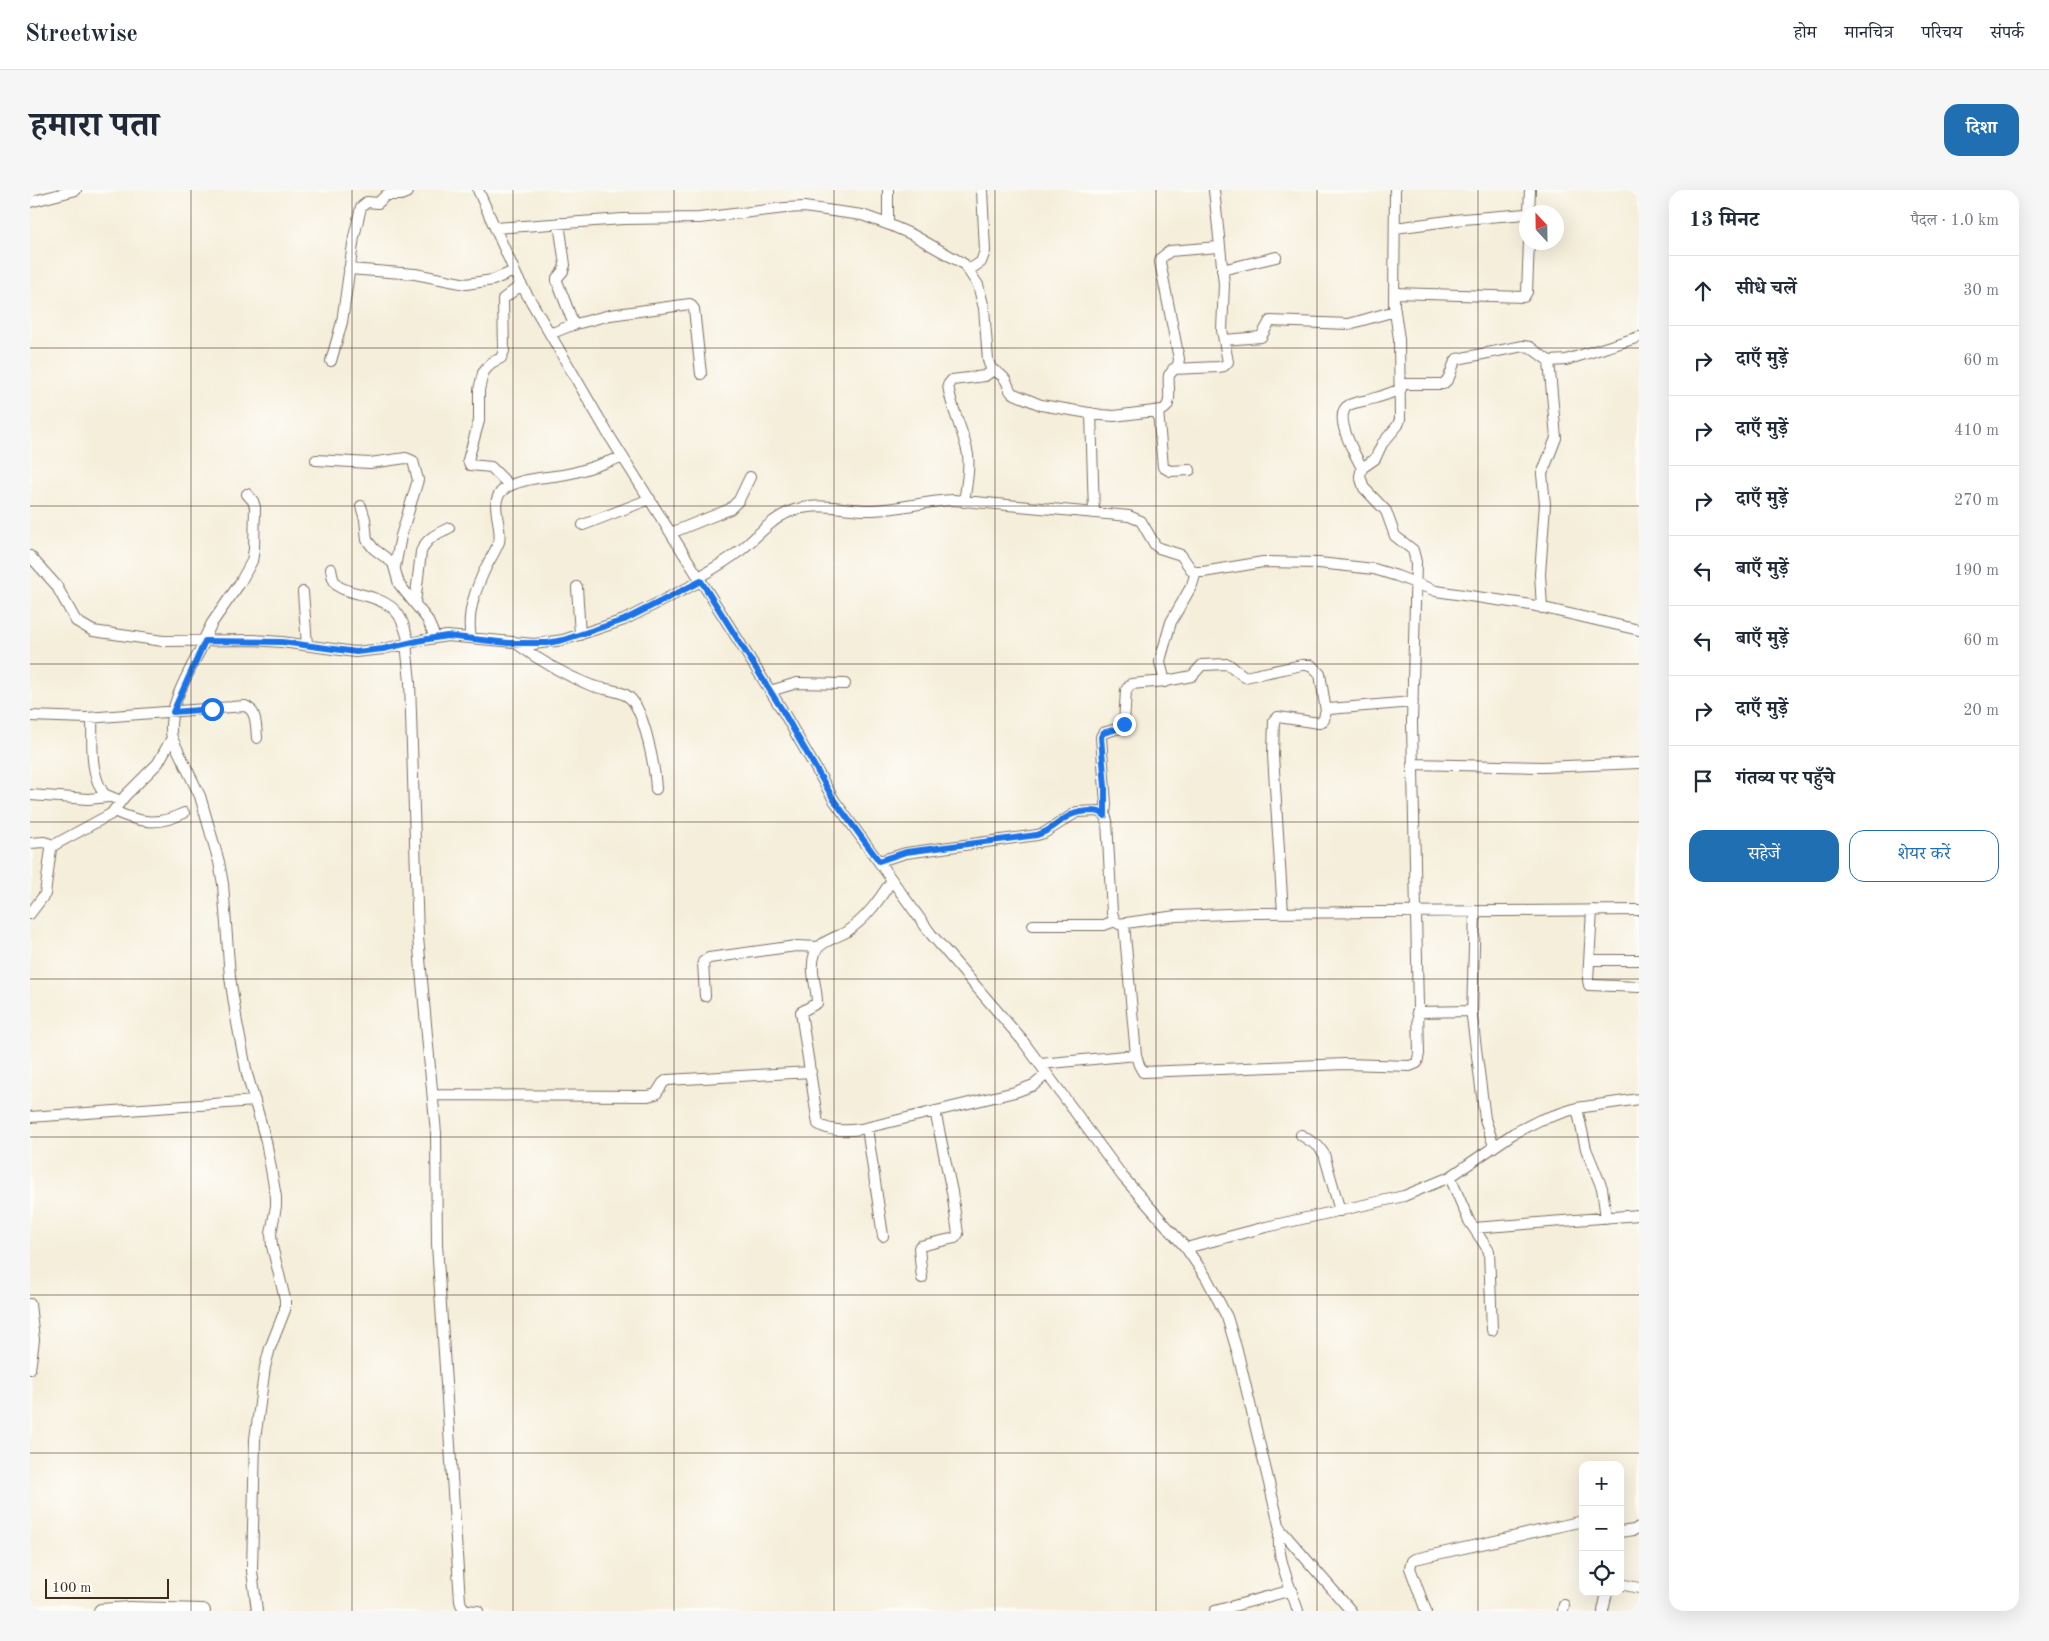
<!DOCTYPE html>
<html lang="hi">
<head>
<meta charset="utf-8">
<style>
  body { margin:0; font-family:"Old Standard TT","Noto Serif Devanagari",serif; background:#f6f6f7; color:#1f2937 }
  .controls { position:absolute; right:15px; bottom:15px; display:grid; overflow:hidden; border-radius:10px; box-shadow:0 5px 20px #0002 }
  .controls button { width:45px; height:45px; display:grid; place-items:center; padding:0; border:0; border-bottom:1px solid #e0e1e3; background:#fff; color:#1f2937; font:25px sans-serif }
  .compass { position:absolute; left:1489px; top:15px; width:45px; height:45px; border-radius:50%; background:#fff; box-shadow:0 5px 20px #0002; rotate:338deg }
  .scale { position:absolute; left:15px; bottom:12px; width:124px; box-sizing:border-box; padding-left:5px; border:2px solid #3b2a1e; border-top:0; font-size:14px; line-height:18px; white-space:nowrap; color:#3b2a1e; -webkit-text-stroke:4px #fdfcf7; paint-order:stroke }
  .stop { position:absolute; width:15px; height:15px; margin:-11px; border:4px solid #1a73e8; border-radius:50%; background:#fff }
  .stop.end { background:#1a73e8; border-color:#fff; box-shadow:0 1px 5px #0008 }
  .list { margin:0; padding:0; list-style:none }
  h2 { display:flex; justify-content:space-between; align-items:center; height:65px; margin:0; padding:0 20px; font-size:21px }
  h2 small { font-size:16px; font-weight:400; color:#747a83 }
  .list li { display:grid; grid-template-columns:32px 1fr auto; gap:15px; align-items:center; box-sizing:border-box; height:70px; padding:0 20px; border-top:1px solid #e0e1e3 }
  .list b { display:block; font-size:19px; white-space:nowrap }
  .list em { font-size:16px; font-style:normal; color:#747a83 }
  .actions { display:flex; gap:10px; padding:15px 20px }
  .actions a { flex:1; padding:11px 0; border:1px solid #1f6fb2; border-radius:15px; text-align:center; font-size:18px; color:#1f6fb2 }
  .actions .main { background:#1f6fb2; color:#fff }
  .icon { flex:none; width:28px; height:28px; fill:none; stroke:currentColor; stroke-width:2; stroke-linecap:round; stroke-linejoin:round }
  .map { position:relative; flex:none; width:1609px; height:1421px; overflow:hidden; border-radius:15px }
  header { display:flex; align-items:center; gap:30px; box-sizing:border-box; height:70px; padding:0 25px; background:#fff; border-bottom:1px solid #e0e1e3 }
  header strong { font-size:24px }
  nav { display:flex; gap:28px; margin-inline-start:auto; font-size:18px }
  .intro { display:flex; align-items:center; justify-content:space-between; box-sizing:border-box; height:120px; padding:0 30px }
  h1 { margin:0; font-size:35px }
  .button { padding:12px 22px; border-radius:15px; background:#1f6fb2; color:#fff; font-size:18px; font-weight:700 }
  main { display:flex; gap:30px; padding:0 30px }
  aside { flex:1; background:#fff; border-radius:15px; box-shadow:0 5px 20px #0002 }
  .map>svg:first-child { display:block }
  .lines { fill:none; stroke-linecap:round; stroke-linejoin:round }
  .minor-casing { stroke:#7c6f60; stroke-width:12 }
  .highway-casing { stroke:#7c6f60; stroke-width:16 }
  .minor { stroke:#fff; stroke-width:10 }
  .highway { stroke:#fff; stroke-width:14 }
  .route { stroke:#1a73e8; stroke-width:6 }
  .grid { fill:none; stroke:#3b2a1e; stroke-width:1; stroke-opacity:0.55 }
</style>
</head>
<body>
<header>
<strong>Streetwise</strong>
<nav><a>होम</a><a>मानचित्र</a><a>परिचय</a><a>संपर्क</a></nav>
</header>
<div class="intro"><h1>हमारा पता</h1><a class="button">दिशा</a></div>
<main>
<div class="map">
<svg width="1609" height="1421" viewBox="0 0 1609 1421">
  <rect width="100%" height="100%" fill="#fdfcf7"/>
  <filter id="ink" filterUnits="userSpaceOnUse"><feTurbulence type="fractalNoise" baseFrequency=".02" numOctaves="2"/><feDisplacementMap in="SourceGraphic" scale="10" xChannelSelector="R" yChannelSelector="G"/><feConvolveMatrix kernelMatrix="1 2 1 2 8 2 1 2 1" color-interpolation-filters="sRGB"/></filter>
  <filter id="wash" filterUnits="userSpaceOnUse"><feTurbulence type="fractalNoise" baseFrequency=".0096" numOctaves="4" result="noise"/><feDisplacementMap in="SourceGraphic" scale="20" xChannelSelector="R" yChannelSelector="G"/><feGaussianBlur stdDeviation="1.12" result="paint"/><feColorMatrix in="noise" values="0 0 0 0 0 0 0 0 0 0 0 0 0 0 0 0 0 1.4 0 .05"/><feComposite in="paint" operator="in"/></filter>
  <g filter="url(#wash)">
    <rect width="100%" height="100%" fill="#f5eeda"/>
  </g>
  <g filter="url(#ink)">
    <g class="lines">
      <g class="minor-casing">
        <path id="minor" d="M448,0L488,89L577,242L751,518L804,610L901,744L992,850L1093,987L1156,1058L1176,1087L1197,1127L1208,1164L1250,1339L1321,1421
          M0,12L46,0
          M1499,22L1500,0
          M529,33L535,75L533,81L527,88V91L544,135
          M858,34V0
          M465,38L593,29L669,28L755,18L774,17L832,25L860,35L883,45L934,74L948,95L954,118L958,170C962,185 967,179 974,188C978,192 978,199 982,203L1011,215L1071,225L1084,226L1132,220C1144,216 1137,196 1139,185L1148,175L1149,169L1130,72L1131,68L1140,61L1188,57
          M1365,38L1433,29L1496,24
          M319,79L385,84L436,94L463,90L484,81
          M939,80L951,72L955,61L952,0
          M1192,80L1246,67
          M1365,103L1494,107L1497,102L1499,52
          M520,144L542,135L580,125L660,114L664,119L671,184
          M1194,150L1231,147L1240,131L1319,134L1365,121
          M301,171L312,132L324,47L331,17L337,12L348,13L356,5H371L378,2
          M1143,179L1188,177L1194,176L1198,172L1192,140L1194,94L1184,0
          M1371,194H1413C1423,187 1420,177 1427,169L1493,156L1500,157L1519,171L1536,170L1609,147
          M1128,221L1133,277L1140,281L1160,280
          M1061,223L1064,323
          M286,270L340,273L376,268L383,271L388,290L371,346L365,377
          M1332,278C1326,266 1301,225 1319,215C1327,211 1337,211 1345,208C1354,206 1362,202 1371,199
          M480,296L461,277L440,275L438,270L449,231V200L453,183L461,173L471,168L474,161L473,109L491,95
          M934,312C936,297 940,280 938,265C934,241 921,220 918,195L922,190L955,186L962,181
          M331,316L335,329L337,350L344,359L363,373L369,394L397,429L405,447
          M553,335L620,309
          M641,343L700,319L709,310L720,287
          M0,366L26,395L46,431L63,441L133,451L223,450L252,452L325,462L353,459L393,450L417,446L504,454L533,450L594,430L671,391
          M301,379C302,384 302,389 306,394C314,405 353,403 368,424C374,432 376,443 379,453
          M669,387C683,379 698,370 711,360C726,348 740,330 759,322C785,310 815,321 843,320C870,319 896,311 923,310L1099,326L1111,331L1125,355L1129,358L1151,365L1163,382H1173L1233,372L1289,373L1344,379L1367,386L1406,401L1501,415L1609,440
          M547,397L550,445
          M273,402L277,455
          M385,413L391,362C396,348 407,344 419,338
          M1512,418L1510,384L1515,314L1512,284L1526,248L1519,171
          M441,448C436,423 446,398 457,375C461,368 466,360 469,352C473,336 458,312 473,300C488,287 522,288 542,283C559,279 576,272 593,267
          M173,451L182,433L210,393L222,371L224,359L225,317L223,311L217,304
          M175,451C162,477 135,518 142,548L170,606L189,672L193,694L200,787L207,833L217,884L236,951L246,1007V1016L241,1044L242,1056L255,1109V1120L240,1158L235,1177L225,1249L222,1381L227,1421
          M376,453L380,492L388,747L406,943L407,1054L430,1411C432,1421 439,1420 448,1421
          M487,454C510,471 533,484 560,495C572,500 590,499 600,508C615,522 625,579 626,599
          M1135,492L1130,472L1131,467L1141,432L1162,395L1166,382
          M740,501L767,493L815,494
          M0,526L57,528L215,516C227,520 226,537 227,548
          M62,528C63,553 59,582 74,604L91,611
          M1382,574L1513,577L1609,573
          M0,605L58,609L78,607
          M84,621C110,633 128,636 154,623
          M1075,625L1076,614L1071,547L1073,543L1090,538L1094,534L1096,500L1101,494L1136,491L1162,486L1172,475L1198,474L1215,487L1272,475H1281L1290,484L1296,521
          M0,653L14,652L24,655
          M849,671L876,663L1007,645L1014,643L1047,622L1068,621L1075,625L1077,631L1082,723L1085,731L1089,734L1146,726L1224,723L1609,720
          M862,690C849,710 837,728 816,742C808,747 788,752 785,763C779,780 787,796 787,813L771,822L788,934C800,942 817,941 831,939L985,902L1004,895L1017,884
          M1562,720L1558,790L1559,795L1609,797
          M1445,721L1442,827L1455,929L1464,956
          M1253,723L1243,565L1244,530L1248,527L1289,533L1294,530L1295,523L1299,519L1383,512
          M0,724L15,704L21,659L24,655L81,624L95,606L128,573L142,548
          M1094,734L1106,865L1109,875L1113,882L1316,874L1380,876L1387,873L1389,864L1382,533L1386,372L1383,360L1365,346L1356,321L1334,298L1330,286L1332,278L1345,269L1352,254L1368,235L1370,229L1369,149L1364,115L1365,0
          M1003,735H1074L1085,731
          M1559,770H1609
          M675,806L673,772L679,768L766,756L789,757
          M1387,822L1442,821
          M1010,874L1106,865
          M403,905L618,906L626,904L633,893L637,890L781,882
          M1547,918L1556,959L1572,998L1576,1028
          M0,927L225,911
          M837,938L853,1046
          M1271,945L1288,956L1294,964L1310,1021
          M1420,987L1439,1031L1459,1061L1462,1140
          M1444,1038L1609,1025
          M1156,1058L1236,1037L1374,1006L1420,987L1484,943L1510,930L1547,918L1609,909
          M892,1088L889,1058L890,1056L925,1048L928,1044L922,1002L905,921
          M0,1114L4,1150L0,1179
          M1250,1339C1244,1362 1261,1398 1268,1421
          M1590,1342L1604,1340L1609,1337
          M1590,1394L1609,1398
          M1185,1421L1262,1400
          M1396,1421L1380,1378L1382,1371L1385,1369L1553,1331
          M1533,1421L1534,1415
          M1573,1421L1577,1402"/>
      </g>
      <g class="highway-casing">
        <path id="highway" d="M71,1421L100,1419L173,1421"/>
      </g>
      <use href="#minor" class="minor"/>
      <use href="#highway" class="highway"/>
    </g>
  </g>
  <g class="lines" filter="url(#ink)">
    <path class="route" d="M182,519L143,522L175,451L252,452L326,462L353,459L392,450L417,446L478,453H518L533,450L594,430L671,391L751,518L804,610L849,671L876,662L1007,645C1030,638 1031,622 1060,621C1067,621 1070,621 1075,626V597L1071,547L1073,543L1090,538L1094,534"/>
  </g>
  <path class="grid" d="M161,0V1421M322,0V1421M483,0V1421M644,0V1421M804,0V1421M965,0V1421M1126,0V1421M1287,0V1421M1448,0V1421M0,158H1609M0,316H1609M0,474H1609M0,632H1609M0,789H1609M0,947H1609M0,1105H1609M0,1263H1609"/>
</svg>
<div class="controls">
<button>+</button>
<button>−</button>
<button><svg class="icon" aria-label="locate" viewBox="0 0 24 24"><circle cx="12" cy="12" r="6"/><path d="M12 2v4M12 18v4M2 12h4M18 12h4"/></svg></button>
</div>
<svg class="compass" viewBox="-18 -18 36 36"><path d="M0-13l5 13h-10z" fill="#e53935"/><path d="M0 13l5-13h-10z" fill="#747a83"/></svg>
<div class="scale">100 m</div>
<div class="stop" style="left:182px;top:519px"></div>
<div class="stop end" style="left:1094px;top:534px"></div>
</div>
<aside>
<h2>13 मिनट<small>पैदल · 1.0 km</small></h2>
<ul class="list">
<li><svg class="icon" aria-label="ahead" viewBox="0 0 24 24"><path d="M12 20V5M6 11l6-6 6 6"/></svg><div><b>सीधे चलें</b></div><em>30 m</em></li>
<li><svg class="icon" aria-label="right" viewBox="0 0 24 24"><path d="M7 20v-9h11M14 6l5 5-5 5"/></svg><div><b>दाएँ मुड़ें</b></div><em>60 m</em></li>
<li><svg class="icon" aria-label="right" viewBox="0 0 24 24"><path d="M7 20v-9h11M14 6l5 5-5 5"/></svg><div><b>दाएँ मुड़ें</b></div><em>410 m</em></li>
<li><svg class="icon" aria-label="right" viewBox="0 0 24 24"><path d="M7 20v-9h11M14 6l5 5-5 5"/></svg><div><b>दाएँ मुड़ें</b></div><em>270 m</em></li>
<li><svg class="icon" aria-label="left" viewBox="0 0 24 24"><path d="M17 20v-9H6M10 6l-5 5 5 5"/></svg><div><b>बाएँ मुड़ें</b></div><em>190 m</em></li>
<li><svg class="icon" aria-label="left" viewBox="0 0 24 24"><path d="M17 20v-9H6M10 6l-5 5 5 5"/></svg><div><b>बाएँ मुड़ें</b></div><em>60 m</em></li>
<li><svg class="icon" aria-label="right" viewBox="0 0 24 24"><path d="M7 20v-9h11M14 6l5 5-5 5"/></svg><div><b>दाएँ मुड़ें</b></div><em>20 m</em></li>
<li><svg class="icon" aria-label="arrive" viewBox="0 0 24 24"><path d="M6 21V4h12l-3 4 3 4H6"/></svg><div><b>गंतव्य पर पहुँचे</b></div></li>
</ul>
<div class="actions"><a class="main">सहेजें</a><a>शेयर करें</a></div>
</aside>
</main>
</body>
</html>
